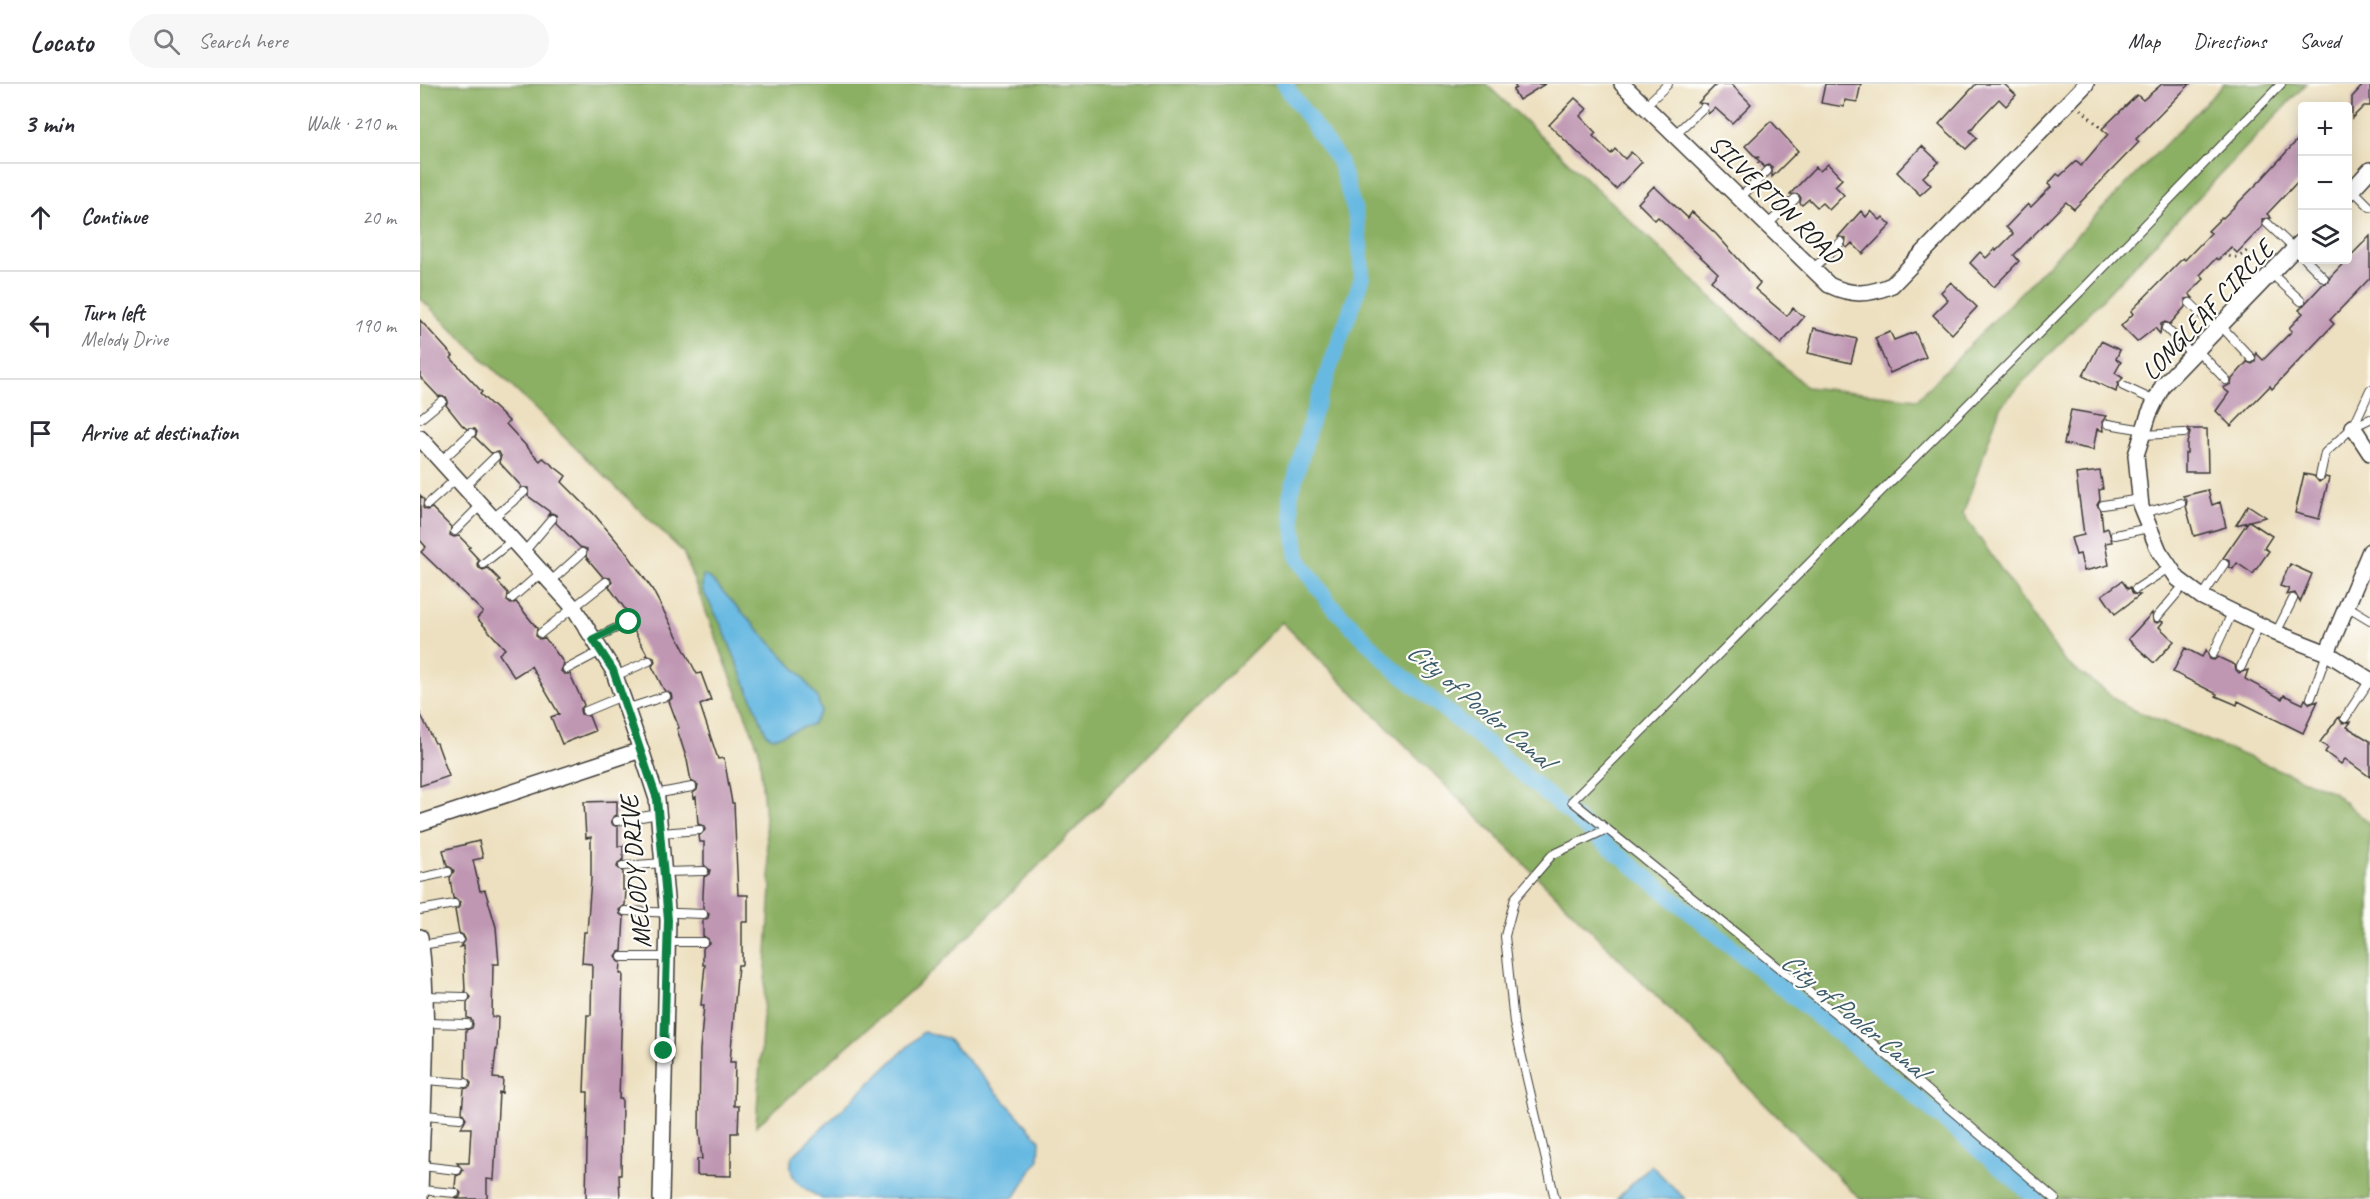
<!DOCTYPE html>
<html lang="en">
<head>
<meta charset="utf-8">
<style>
  body { margin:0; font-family:Caveat,sans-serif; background:#f7f7f7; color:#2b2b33 }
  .controls { position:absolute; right:18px; top:18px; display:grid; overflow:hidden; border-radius:6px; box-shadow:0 3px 15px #0003 }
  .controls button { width:54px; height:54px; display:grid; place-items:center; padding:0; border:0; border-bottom:2px solid #e1e1e2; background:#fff; color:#2b2b33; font:30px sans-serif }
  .stop { position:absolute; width:18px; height:18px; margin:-14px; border:4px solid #0b8043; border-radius:50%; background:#fff }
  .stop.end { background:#0b8043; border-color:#fff; box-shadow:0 2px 6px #0008 }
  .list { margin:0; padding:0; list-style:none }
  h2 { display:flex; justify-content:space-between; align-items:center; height:78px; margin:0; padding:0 24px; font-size:26px }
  h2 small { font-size:20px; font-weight:400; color:#7c7c81 }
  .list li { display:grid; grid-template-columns:39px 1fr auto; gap:18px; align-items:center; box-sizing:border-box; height:108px; padding:0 24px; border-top:2px solid #e1e1e2 }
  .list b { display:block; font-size:22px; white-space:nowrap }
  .list p { margin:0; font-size:20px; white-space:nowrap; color:#7c7c81 }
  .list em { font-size:20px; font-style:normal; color:#7c7c81 }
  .icon { flex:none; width:33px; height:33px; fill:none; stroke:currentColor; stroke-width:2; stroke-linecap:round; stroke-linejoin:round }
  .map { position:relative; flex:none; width:1950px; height:1115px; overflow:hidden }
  header { display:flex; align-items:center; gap:36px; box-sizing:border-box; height:84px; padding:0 30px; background:#fff; border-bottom:2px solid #e1e1e2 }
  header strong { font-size:28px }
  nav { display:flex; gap:33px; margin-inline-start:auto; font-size:21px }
  .search { width:420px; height:54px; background:#f7f7f7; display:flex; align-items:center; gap:15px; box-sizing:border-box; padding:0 21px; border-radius:33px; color:#7c7c81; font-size:22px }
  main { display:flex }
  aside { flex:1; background:#fff }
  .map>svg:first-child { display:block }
  .forest { fill:#8cb063; stroke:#546640; stroke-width:1.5 }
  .water { fill:#67b9e2; stroke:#426a7f; stroke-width:1.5 }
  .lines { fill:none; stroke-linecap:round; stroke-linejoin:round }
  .canal { stroke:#67b9e2; stroke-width:16 }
  .building { fill:#bf97b3 }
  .lane-casing { stroke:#3b3935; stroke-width:10 }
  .street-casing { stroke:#3b3935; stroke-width:18 }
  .path { stroke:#3b3935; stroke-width:3; stroke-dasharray:1.5 4.5; stroke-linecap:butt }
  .lane { stroke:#fff; stroke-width:8 }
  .street { stroke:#fff; stroke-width:15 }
  .route { stroke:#0b8043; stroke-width:8 }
  .labels { text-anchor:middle; stroke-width:4.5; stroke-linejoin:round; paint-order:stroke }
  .street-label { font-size:26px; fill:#1c1c1c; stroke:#fdfcf7 }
  .water-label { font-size:27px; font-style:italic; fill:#3a5b6b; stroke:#fdfcf7 }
</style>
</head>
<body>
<header>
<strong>Locato</strong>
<div class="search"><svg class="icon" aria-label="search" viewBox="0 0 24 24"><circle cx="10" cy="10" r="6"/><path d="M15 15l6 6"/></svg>Search here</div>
<nav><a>Map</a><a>Directions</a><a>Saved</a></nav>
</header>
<main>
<aside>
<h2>3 min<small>Walk · 210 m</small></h2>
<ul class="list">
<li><svg class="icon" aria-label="ahead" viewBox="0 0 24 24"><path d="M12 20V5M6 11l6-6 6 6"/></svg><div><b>Continue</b></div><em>20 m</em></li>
<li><svg class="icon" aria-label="left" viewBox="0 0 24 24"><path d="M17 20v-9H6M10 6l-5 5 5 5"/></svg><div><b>Turn left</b><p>Melody Drive</p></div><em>190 m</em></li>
<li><svg class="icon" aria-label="arrive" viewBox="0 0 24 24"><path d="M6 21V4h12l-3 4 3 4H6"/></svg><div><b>Arrive at destination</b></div></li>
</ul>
</aside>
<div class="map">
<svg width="1950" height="1115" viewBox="0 0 1950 1115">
  <rect width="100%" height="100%" fill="#fdfcf7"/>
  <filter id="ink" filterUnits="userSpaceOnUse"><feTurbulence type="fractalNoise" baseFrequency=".0167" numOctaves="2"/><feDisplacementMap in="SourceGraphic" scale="12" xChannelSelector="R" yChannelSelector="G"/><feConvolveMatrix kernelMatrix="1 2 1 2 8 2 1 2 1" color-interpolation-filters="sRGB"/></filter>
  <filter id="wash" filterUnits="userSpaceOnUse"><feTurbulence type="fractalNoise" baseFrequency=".008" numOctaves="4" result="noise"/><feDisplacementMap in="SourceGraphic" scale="24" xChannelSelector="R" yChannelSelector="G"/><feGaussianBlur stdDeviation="1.35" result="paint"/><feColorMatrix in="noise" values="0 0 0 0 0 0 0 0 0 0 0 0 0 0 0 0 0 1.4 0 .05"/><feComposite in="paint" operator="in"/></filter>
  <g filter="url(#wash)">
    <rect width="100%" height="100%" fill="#ede0c0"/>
    <path class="forest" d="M0,0H1066L1386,303L1497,315L1804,0H1886L1580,323L1543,430L1644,577L1707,623L1913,708L1950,740V1115H1440L862,538L512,888L336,1042L351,805L339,666L263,468L0,214Z"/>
    <path class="water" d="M283,491L291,495L380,590L397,613L401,627L393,640L353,654L347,651L302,542L282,505Z
      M503,948L526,954L533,960L620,1056L619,1075L594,1114L402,1115C386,1105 365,1096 372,1073Z
      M1231,1081L1265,1115H1197Z"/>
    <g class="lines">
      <path class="canal" d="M864,0L919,77L935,128L940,162L942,194L893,330L870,413L878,474L910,520L974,585L1072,664L1182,757L1489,1007L1617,1115"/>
    </g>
    <g id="blocks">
      <path class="building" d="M1094,0H1125L1099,16L1093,6L1096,4Z
        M1297,0H1311L1331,20L1312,39L1295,24L1288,30L1287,20L1278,19Z
        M1405,0H1441L1437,18L1425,16L1424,23L1401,19Z
        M1556,0H1584L1596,11L1586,22L1579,15L1557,38L1550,47L1557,54L1546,65L1519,40Z
        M1742,0H1770L1716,55L1719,58L1654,125L1646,118L1594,171L1599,177L1574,203L1550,179L1560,168L1566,174L1575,165L1576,167L1593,150L1586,143L1608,120L1611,123L1631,103L1628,100L1637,90L1640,92L1656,77L1661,82L1688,50L1682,45L1717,11L1723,16Z
        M1944,0H1950V22H1944L1932,34V13Z
        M1155,14L1167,25L1160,32L1176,49L1173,52L1191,70L1195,65L1205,75L1211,68L1222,78L1196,105L1129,41Z
        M1351,37L1378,67L1352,93V83L1348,81L1343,83L1342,80L1325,62Z
        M1882,51V93L1847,130L1851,134L1842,135V143L1817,169L1811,163L1798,176L1796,174L1780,191L1784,195L1769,210L1773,214L1765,215V223L1750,240L1745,238L1741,240L1740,250L1735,244L1717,258L1701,242L1713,230L1711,227L1763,174L1765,176L1791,149L1788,147L1802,133L1803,134L1841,96Z
        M1502,62L1519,78L1503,93L1511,101L1500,111L1477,88Z
        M1408,80L1422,95L1415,102L1424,111L1409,126L1402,119L1397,123L1389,115L1382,121L1380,119L1381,114L1379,111L1370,110L1396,83L1400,87Z
        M1234,102L1268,134L1272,128L1296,150L1340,199L1335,205L1367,232L1373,224L1384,233L1361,260L1291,197L1298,189L1238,133L1235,136L1218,119Z
        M1441,127L1446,133L1451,127L1460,136L1463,133L1471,141L1443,170L1432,159L1427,164L1425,162L1426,154L1418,153Z
        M1950,152V194L1910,236L1914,240L1852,305L1850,302L1811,342L1796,327L1809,309L1803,304L1811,300L1812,295L1827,278L1832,280L1835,278L1836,269L1843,276L1872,247L1869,244L1883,229L1879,226L1903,200L1909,198L1910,193Z
        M1531,198L1557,223L1532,250L1513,231L1528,216L1521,208Z
        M0,236L33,272L31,274L62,308L60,310L89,337L86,340L120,377L123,374L146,392L142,398L173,429L206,468L232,505L277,590L281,589L291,616L280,621L298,675L304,674L312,719H314L318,811H328V838H322V881H318L310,978H315L314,1022H319L318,1049H311V1092L277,1091V1075H282L279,1047L280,966L284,921H281L285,881H283V864L289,859L288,855L283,852V836L288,834L289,830L283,824V811L284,793L289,790L290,786L284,781V758H280L279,752L285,746L284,742L278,740L276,713L274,714L273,709L277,706L278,701L271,697L267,676L257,645L259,644L249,617L252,614L251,610L244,606L232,582L235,578L234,574L226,571L227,570L212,543L215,539L214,535L206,533L205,530L208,529L189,503L192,498L190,494L183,493L166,473L167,465L160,463L136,439V431L132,429L128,431L130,428L108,412V404H100L101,402L79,378L81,372L79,368L71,369L55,353L57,348L55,345H47L42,341L26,321L28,317L26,313L18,312L0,293Z
        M1394,244L1437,255L1431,279L1388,269Z
        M1470,248L1474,256L1495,248L1506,273L1470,289L1455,254Z
        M1681,257L1700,266L1696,275L1701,278L1695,289L1703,294L1698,299L1696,308L1663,292Z
        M1651,326L1686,332L1682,338L1683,347L1677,345L1673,366L1644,360Z
        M1768,345H1787L1788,388H1765V369H1767V359L1770,349Z
        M1680,387L1683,405L1679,406L1680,416L1677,421L1681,426L1683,446L1688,444L1692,458L1685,459L1689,481L1664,487L1660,470L1656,471L1651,454L1664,451L1656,390Z
        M1884,390L1894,392L1899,398L1906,393L1909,394L1899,435L1875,429Z
        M1788,406L1792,421L1800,418L1806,443L1774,452L1766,422L1767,417L1763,412Z
        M0,411L4,416L3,424L7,426L12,424L31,443L30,451L34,453L39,452L50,463L48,464L59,476L57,480L59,484L63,486L68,484L80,496L78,498L88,509L87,517L91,520L96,518L117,544L116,552L119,555L125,554L141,575L144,580L141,587L144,590H150L164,621L160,626L161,630L169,632L175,647L142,660L131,633L139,630L111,582L94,593L79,570L85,565L57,534L63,528L1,468L6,463L0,456Z
        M1828,421L1846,433L1829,437L1852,452L1844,464L1849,467L1833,490L1817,479L1813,485L1809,483V477L1803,474L1828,438L1816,441Z
        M1870,480L1892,490L1880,518L1875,509L1866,511L1869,505L1860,502Z
        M1702,497L1708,505L1710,503L1713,510L1720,511L1695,530L1682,511Z
        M1732,529L1733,537L1737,539L1741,537L1743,538L1739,543L1754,557L1734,579L1708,555Z
        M1765,564L1782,573L1786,566L1790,575L1794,576L1798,573L1815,581L1816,586L1819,589L1828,586L1825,595L1862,615L1864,611L1883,620L1885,615L1890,620L1898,617L1883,649L1818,617L1817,621L1796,612L1797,610L1753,588Z
        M0,629L15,659H17L29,692L0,702Z
        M1919,633L1922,639L1931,638L1927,643L1950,657V693L1925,675L1921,680L1905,668L1908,664L1900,658Z
        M197,717V731L193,733L191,737L193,741L198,743V762H203V776L198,779L197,783L203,788V806H206L205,821L199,826L200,830L204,833L202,867L199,868L196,872L197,876L201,879L200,890H203L199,1015H202L201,1091H199L200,1115H166L168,1008H164L167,931H171L172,880L162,879L164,848H167L171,795V753L166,754L164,718Z
        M59,757L63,774L53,776L60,807L65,806L76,843L79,880H73L72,933H78L77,966H76L73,994L83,995L82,1009L79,1008L74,1096L67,1095V1115H35L40,1113L41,1109L35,1103L36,1092L41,1090L43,1086L37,1079H49L51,1044H41L46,1034L42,1028L44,1005L50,1003L51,999L45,993L46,946L52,944L53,940L51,935L47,934V919L51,913L45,907L43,862L40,863L45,855L43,851L39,849L35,826L39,823L40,818L33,814L30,794L34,787L32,784L27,782L23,766Z"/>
    </g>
  </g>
  <g filter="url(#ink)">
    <use href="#blocks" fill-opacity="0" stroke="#3b3935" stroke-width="1.5"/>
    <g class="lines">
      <g class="lane-casing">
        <path id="lane" d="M1225,22L1248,0
          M1254,51L1283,24
          M1932,105L1950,123
          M1320,114L1347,87
          M1847,139L1882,172
          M1347,141L1375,115
          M1886,176L1904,194
          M1393,185L1421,158
          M1852,190L1881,217
          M1770,219L1798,246
          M1801,242L1831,274
          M1746,244L1773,271
          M1778,267L1806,296
          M1703,302L1735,317
          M0,335L22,317
          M1688,340L1724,346
          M1933,343L1950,306
          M1722,351L1764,349
          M21,377L51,349
          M1900,392L1905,369L1933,343L1950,335
          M44,403L75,373
          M8,420L37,394
          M1683,421L1720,415
          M1723,429L1761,419
          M73,434L104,408
          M35,447L61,421
          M1695,451L1729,444
          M104,468L132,435
          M63,480L93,456
          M130,498L162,469
          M1716,505L1750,483
          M1782,513L1804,480
          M92,514L122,488
          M1927,522L1950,536
          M1737,533L1765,500
          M121,549L186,498
          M1856,549L1873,515
          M173,555L209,538
          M1793,570L1812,529
          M1821,583L1839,541
          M147,585L181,567
          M195,592L229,577
          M1891,614L1907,569
          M206,625L246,612
          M166,627L202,612
          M1925,634L1950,596
          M235,710L272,703
          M197,737L239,730
          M241,749L279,746
          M203,782L243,779
          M244,788L284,787
          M0,794L28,788
          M0,826L34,820
          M205,827L283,830
          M247,858H283
          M1,861L39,855
          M202,873H246
          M5,912L45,913
          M6,939L47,940
          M5,996L45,999
          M4,1031L40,1034
          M2,1082L37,1086
          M1,1106L35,1109
          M1135,1115L1094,939L1085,852L1095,814L1132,771L1187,745
          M1635,1115L1456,962L1152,717L1663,205L1861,0"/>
      </g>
      <g class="street-casing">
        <path id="street" d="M1202,0L1409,201C1432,212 1449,211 1472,201L1666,0
          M1928,110L1950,86
          M1882,157L1743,301L1729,330L1716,371L1721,423L1739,467L1758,495L1782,513L1856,549L1907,569L1950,596
          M1933,343L1950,369
          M0,354L154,524L193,586L221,666L237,715L248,836L241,1115
          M1907,569L1950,467
          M0,739L221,666
          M0,853C12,940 1,1028 0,1115"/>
      </g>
      <path class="path" d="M1661,25L1682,45
        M1338,80V70
        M1804,169C1813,176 1819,174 1827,167"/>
      <use href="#lane" class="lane"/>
      <use href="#street" class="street"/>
    </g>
  </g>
  <g class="lines" filter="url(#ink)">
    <path class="route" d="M209,538L173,555L193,586L237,715L248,836L244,967"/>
  </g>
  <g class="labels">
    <g class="street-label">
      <text transform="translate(1356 115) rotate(44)" y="9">SILVERTON ROAD</text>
      <text transform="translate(1787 226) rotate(-47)" y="9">LONGLEAF CIRCLE</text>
      <text transform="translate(215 788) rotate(-95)" y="9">MELODY DRIVE</text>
    </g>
    <g class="water-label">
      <text transform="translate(1060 621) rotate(40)" y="9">City of Pooler Canal</text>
      <text transform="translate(1434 931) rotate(40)" y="9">City of Pooler Canal</text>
    </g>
  </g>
</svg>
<div class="controls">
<button>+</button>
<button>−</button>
<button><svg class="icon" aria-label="layers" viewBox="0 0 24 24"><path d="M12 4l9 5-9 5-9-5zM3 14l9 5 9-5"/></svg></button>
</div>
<div class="stop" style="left:209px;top:538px"></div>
<div class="stop end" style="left:244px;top:967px"></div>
</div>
</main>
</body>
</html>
